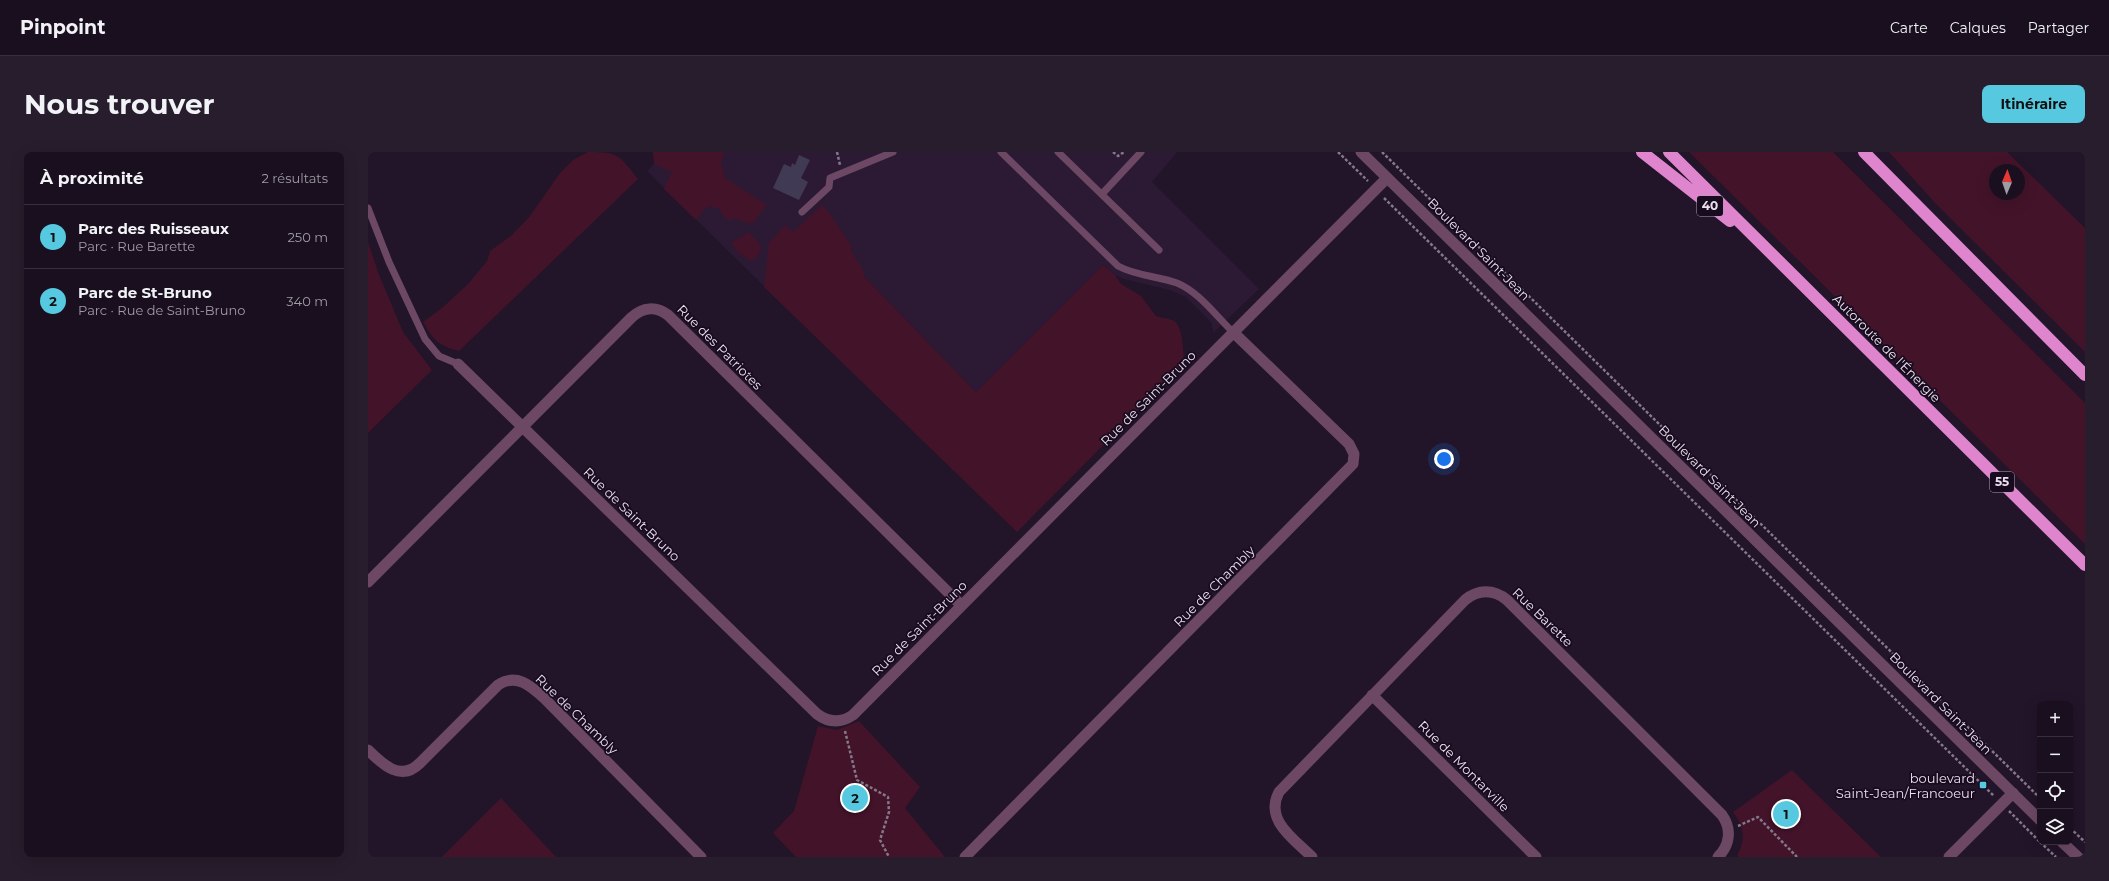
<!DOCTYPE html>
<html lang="fr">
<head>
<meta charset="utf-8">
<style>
  body { margin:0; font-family:Montserrat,sans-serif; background:#271d2c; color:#f1f3f6 }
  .controls { position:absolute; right:12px; bottom:12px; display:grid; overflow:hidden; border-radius:8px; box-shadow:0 4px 16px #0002 }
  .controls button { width:36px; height:36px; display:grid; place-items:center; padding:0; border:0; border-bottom:1px solid #382f3d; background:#1a0f1f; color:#f1f3f6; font:20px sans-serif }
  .compass { position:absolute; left:1621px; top:12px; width:36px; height:36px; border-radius:50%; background:#1a0f1f; box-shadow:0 4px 16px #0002; rotate:2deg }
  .you { position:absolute; left:1076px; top:307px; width:14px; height:14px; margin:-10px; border:3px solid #fff; border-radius:50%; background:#1a73e8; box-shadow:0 0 0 6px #1a73e833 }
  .badge { display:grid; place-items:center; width:26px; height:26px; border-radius:50%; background:#56c9e1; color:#111; font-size:13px; font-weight:700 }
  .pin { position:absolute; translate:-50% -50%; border:2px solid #fff; box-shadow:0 1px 4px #0006 }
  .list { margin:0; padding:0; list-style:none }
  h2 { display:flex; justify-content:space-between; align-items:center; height:52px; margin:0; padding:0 16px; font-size:17px }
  h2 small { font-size:13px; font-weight:400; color:#9f9ca4 }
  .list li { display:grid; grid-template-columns:26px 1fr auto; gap:12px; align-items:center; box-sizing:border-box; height:64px; padding:0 16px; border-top:1px solid #382f3d }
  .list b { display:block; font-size:15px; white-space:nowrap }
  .list p { margin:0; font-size:13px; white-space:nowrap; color:#9f9ca4 }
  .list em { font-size:13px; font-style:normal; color:#9f9ca4 }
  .icon { flex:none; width:22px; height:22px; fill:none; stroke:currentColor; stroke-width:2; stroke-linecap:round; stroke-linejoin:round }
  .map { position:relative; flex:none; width:1717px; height:705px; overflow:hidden; border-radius:8px }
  header { display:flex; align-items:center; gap:24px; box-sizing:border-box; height:56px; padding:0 20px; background:#1a0f1f; border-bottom:1px solid #382f3d }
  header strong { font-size:19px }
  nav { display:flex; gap:22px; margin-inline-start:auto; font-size:14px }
  .intro { display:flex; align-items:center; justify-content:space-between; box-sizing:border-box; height:96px; padding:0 24px }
  h1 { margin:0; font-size:28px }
  .button { padding:10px 18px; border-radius:8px; background:#56c9e1; color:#111; font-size:14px; font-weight:700 }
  main { display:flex; gap:24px; padding:0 24px }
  aside { flex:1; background:#1a0f1f; border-radius:8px; box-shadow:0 4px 16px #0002 }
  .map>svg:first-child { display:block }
  .built { fill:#2c1a34 }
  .green { fill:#431329; fill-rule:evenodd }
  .building { fill:#403a54 }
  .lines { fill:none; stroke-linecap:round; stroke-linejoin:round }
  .path { stroke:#84788a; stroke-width:2.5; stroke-dasharray:3 2; stroke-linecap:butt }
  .service { stroke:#6c4864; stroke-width:7 }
  .minor { stroke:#6c4864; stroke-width:11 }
  .tertiary { stroke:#6c4864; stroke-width:11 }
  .motorway { stroke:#df85cd; stroke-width:12 }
  .poi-dot { fill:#56c9e1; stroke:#190b1f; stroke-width:1.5 }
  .labels { text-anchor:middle; stroke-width:3.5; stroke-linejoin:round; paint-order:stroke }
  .shield { fill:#190b1f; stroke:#aba0b0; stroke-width:1 }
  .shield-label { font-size:12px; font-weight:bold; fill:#e9e0ee }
  .street-label { font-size:13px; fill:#e9e0ee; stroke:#190b1f }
  .poi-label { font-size:13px; fill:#e9e0ee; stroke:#190b1f; text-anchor:end }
</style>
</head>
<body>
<header>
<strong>Pinpoint</strong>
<nav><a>Carte</a><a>Calques</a><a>Partager</a></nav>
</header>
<div class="intro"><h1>Nous trouver</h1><a class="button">Itinéraire</a></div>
<main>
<aside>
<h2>À proximité<small>2 résultats</small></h2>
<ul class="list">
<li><span class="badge">1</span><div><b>Parc des Ruisseaux</b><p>Parc · Rue Barette</p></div><em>250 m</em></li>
<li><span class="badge">2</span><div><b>Parc de St-Bruno</b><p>Parc · Rue de Saint-Bruno</p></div><em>340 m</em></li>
</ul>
</aside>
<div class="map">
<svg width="1717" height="705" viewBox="0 0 1717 705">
  <rect width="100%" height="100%" fill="#221429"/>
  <path class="built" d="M299,0H809L784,30L891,137L845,181L844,171L818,145L802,138L756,127L747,123L735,113L608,240L467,94L409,147L279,19Z"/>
  <path class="green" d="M220,0C251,0 251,3 270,27L91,199C70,193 66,189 55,170L74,156L100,132L119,109L122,99L144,83L162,64L192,21L205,8Z
    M285,0H357L353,10L357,26L399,53L384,72L367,66L361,69L355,64L352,57L341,54L336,57L328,68L296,37L304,20L286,12Z
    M1321,0H1465L1717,251V392Z
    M1521,0H1639L1717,76V200L1569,53ZM1627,18H1651V42H1627Z
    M454,53L462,62L485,96L482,98L494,116L496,124L608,240L735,113L747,123L753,132L773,144L788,164C793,166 799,166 804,168C816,172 815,201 816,212L649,380L396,135L401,91L417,73L425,80Z
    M381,80L393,94C392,101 390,106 383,109L372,102L363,91Z
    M0,90L10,120L35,180L64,218L0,281Z
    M491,569L552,635L537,656L577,705H428L405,681L426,659L450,574L469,578Z
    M1424,618L1513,705H1371L1369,703C1379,689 1375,672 1365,660Z
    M133,646L188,705H74Z"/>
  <path class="building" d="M431,3L442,8L433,26L440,30L431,48L405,36L416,12L423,15L424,11L427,13Z"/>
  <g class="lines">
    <path class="path" d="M469,0L472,13
      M745,0L750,4L756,0
      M970,0L1000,29
      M1014,0L1672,646
      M1016,46L1626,644
      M477,579L489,628L520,645L521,660L512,688L521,705
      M1641,659L1672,690
      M1370,674L1390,665L1429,705
      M1702,676L1717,690
      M1672,690L1688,705"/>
    <path class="service" d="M633,0L750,114C768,124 790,124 809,131C831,140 848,164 865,180
      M690,0L791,98
      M734,42L773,0
      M0,56L21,110L57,187L71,204L90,212
      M434,60L461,35L462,26L525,0"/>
    <path class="minor" d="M90,212L449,562C461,571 473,571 485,563L1019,26
      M0,430L264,165C275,155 288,154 300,163L593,453
      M1004,543L1168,705
      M0,598C15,613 33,630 52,611L130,533C148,521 162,533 176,546L333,705
      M597,705L985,312L986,302L981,292L865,180
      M944,705C926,687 896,668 911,640L1097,448C1110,437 1126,437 1139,448L1354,663C1364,677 1362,693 1350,705
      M1581,705L1645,641"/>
    <path class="tertiary" d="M993,0L1672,668
      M1694,690L1710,705"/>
    <path class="motorway" d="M1274,0L1362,69
      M1301,0L1717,413
      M1496,0L1717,223"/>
  </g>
  <rect class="poi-dot" x="1611" y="629" width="8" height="8" rx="2"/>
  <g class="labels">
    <g class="shield">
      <rect x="1329" y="44" width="26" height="20" rx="3"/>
      <rect x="1622" y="320" width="24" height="20" rx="3"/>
    </g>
    <g class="shield-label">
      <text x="1342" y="58">40</text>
      <text x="1634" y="334">55</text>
    </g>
    <g class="street-label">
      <text transform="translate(1111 97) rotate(45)" y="5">Boulevard Saint-Jean</text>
      <text transform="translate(352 195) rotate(45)" y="5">Rue des Patriotes</text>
      <text transform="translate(1519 196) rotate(45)" y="5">Autoroute de l'Énergie</text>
      <text transform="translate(780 246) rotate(-45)" y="5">Rue de Saint-Bruno</text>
      <text transform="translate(1342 324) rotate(45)" y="5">Boulevard Saint-Jean</text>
      <text transform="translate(264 362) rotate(44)" y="5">Rue de Saint-Bruno</text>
      <text transform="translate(846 434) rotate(-45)" y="5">Rue de Chambly</text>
      <text transform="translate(1175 465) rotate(44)" y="5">Rue Barette</text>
      <text transform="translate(551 476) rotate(-45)" y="5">Rue de Saint-Bruno</text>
      <text transform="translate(1573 551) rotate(45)" y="5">Boulevard Saint-Jean</text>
      <text transform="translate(209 562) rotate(44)" y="5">Rue de Chambly</text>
      <text transform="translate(1096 614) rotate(45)" y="5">Rue de Montarville</text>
    </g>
    <g class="poi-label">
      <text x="1607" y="631">boulevard<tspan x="1607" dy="15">Saint-Jean/Francoeur</tspan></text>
    </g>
  </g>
</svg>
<div class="controls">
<button>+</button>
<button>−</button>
<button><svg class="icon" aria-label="locate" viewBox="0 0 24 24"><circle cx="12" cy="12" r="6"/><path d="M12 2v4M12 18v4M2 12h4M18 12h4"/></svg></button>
<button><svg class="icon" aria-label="layers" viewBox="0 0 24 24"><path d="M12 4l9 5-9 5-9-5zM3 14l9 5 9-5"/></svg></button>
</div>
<svg class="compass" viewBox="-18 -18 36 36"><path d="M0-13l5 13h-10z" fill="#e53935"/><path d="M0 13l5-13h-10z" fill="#9f9ca4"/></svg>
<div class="you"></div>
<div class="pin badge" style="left:1418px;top:662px">1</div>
<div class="pin badge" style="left:487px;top:646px">2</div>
</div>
</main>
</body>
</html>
